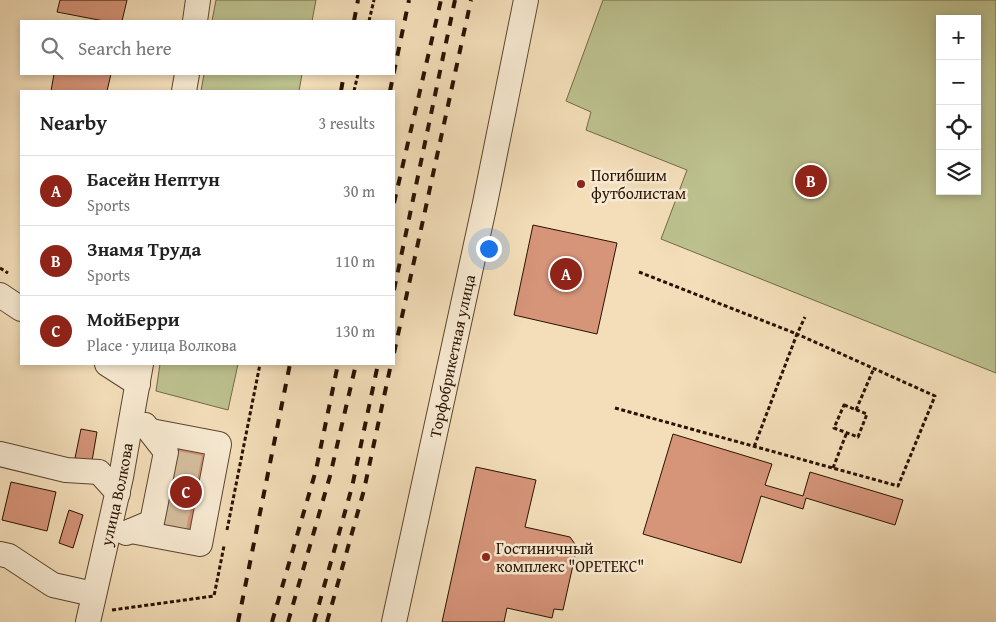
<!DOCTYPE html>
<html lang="en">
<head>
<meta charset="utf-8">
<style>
  body { margin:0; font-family:"Gentium Book Plus",serif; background:#f6f6f6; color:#222 }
  .controls { position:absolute; right:15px; top:15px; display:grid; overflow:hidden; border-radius:0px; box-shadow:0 2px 8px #0003 }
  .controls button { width:45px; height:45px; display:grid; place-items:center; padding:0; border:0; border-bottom:1px solid #e0e0e0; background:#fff; color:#222; font:25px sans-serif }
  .you { position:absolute; left:488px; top:248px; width:18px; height:18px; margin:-12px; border:4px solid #fff; border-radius:50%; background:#1a73e8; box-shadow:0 0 0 8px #1a73e833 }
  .badge { display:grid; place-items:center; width:32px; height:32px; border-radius:50%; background:#8f2418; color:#fff; font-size:16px; font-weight:700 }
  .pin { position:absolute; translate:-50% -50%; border:2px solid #fff; box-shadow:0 1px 5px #0006 }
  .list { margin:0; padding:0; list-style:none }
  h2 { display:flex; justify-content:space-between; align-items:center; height:65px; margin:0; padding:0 20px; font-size:21px }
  h2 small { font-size:16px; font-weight:400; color:#767676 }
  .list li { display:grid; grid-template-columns:32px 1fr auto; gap:15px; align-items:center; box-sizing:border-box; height:70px; padding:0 20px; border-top:1px solid #e0e0e0 }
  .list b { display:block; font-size:19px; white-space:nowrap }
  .list p { margin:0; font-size:16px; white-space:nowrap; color:#767676 }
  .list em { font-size:16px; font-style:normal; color:#767676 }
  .icon { flex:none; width:28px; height:28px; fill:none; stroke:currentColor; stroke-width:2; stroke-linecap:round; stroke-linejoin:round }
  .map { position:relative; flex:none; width:996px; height:622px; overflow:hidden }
  .search { position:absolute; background:#fff; box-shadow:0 2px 8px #0003; left:20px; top:20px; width:375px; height:55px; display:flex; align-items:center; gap:12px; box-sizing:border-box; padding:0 18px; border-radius:0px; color:#767676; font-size:19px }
  .panel { position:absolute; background:#fff; box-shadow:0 2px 8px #0003; left:20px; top:90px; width:375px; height:275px; border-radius:0px }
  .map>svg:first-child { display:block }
  .green { fill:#bcc18e; stroke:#726a48; fill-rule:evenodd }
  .building { fill:#d69479; stroke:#291201 }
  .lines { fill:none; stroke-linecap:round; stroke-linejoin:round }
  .minor-tunnel { stroke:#d5bf9d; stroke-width:24; stroke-dasharray:24 12; stroke-linecap:butt }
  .minor-casing { stroke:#5c452f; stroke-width:26 }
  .path { stroke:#291201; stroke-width:3; stroke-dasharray:4 2.5; stroke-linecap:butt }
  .minor { stroke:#f7ead2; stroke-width:24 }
  .rail { stroke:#291201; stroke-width:4; stroke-dasharray:9 9; stroke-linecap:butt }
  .poi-dot { fill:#8f2418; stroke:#f7ead2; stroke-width:2 }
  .labels { text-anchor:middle; stroke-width:5; stroke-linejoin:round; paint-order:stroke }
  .poi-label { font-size:16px; fill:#291201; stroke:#f7ead2; text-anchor:start }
  .street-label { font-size:16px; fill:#291201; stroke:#f7ead2 }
</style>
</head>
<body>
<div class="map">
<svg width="996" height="622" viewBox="0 0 996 622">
  <rect width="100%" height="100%" fill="#f3deb9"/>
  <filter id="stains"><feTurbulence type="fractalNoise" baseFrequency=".004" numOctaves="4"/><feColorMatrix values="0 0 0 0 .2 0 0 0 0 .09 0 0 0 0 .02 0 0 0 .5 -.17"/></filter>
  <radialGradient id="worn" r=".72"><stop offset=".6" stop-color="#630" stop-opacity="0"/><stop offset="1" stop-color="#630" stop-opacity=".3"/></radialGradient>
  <path class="green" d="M216,0H316L312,21H212Z
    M603,0H996V373L661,239L687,170L586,130L591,112L566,101ZM940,19H977V191H940Z
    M204,74H302L299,91H201Z
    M160,364H238L228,410L156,391Z"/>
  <path class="building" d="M60,0H127L122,21H104L57,12Z
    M54,74H111L107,91H51Z
    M533,225L617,243L597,334L514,315Z
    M81,429L97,432L92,461L75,458Z
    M673,434L772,464L765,485L803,496L810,472L903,500L895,525L806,498L803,509L761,496L741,563L643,534Z
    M179,448L210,454L194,533L163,527Z
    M476,467L536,480L525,527L570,537L577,547L563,610L554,609L552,618L507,608L504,622H442Z
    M11,482L56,492L47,531L2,520Z
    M69,510L83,515L73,548L59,543Z"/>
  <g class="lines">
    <path class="minor-tunnel" d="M176,463L207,469
      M172,479L204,485
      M168,499L200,505
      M164,517L196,523"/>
    <g class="minor-casing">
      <g id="minor">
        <path d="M195,21L198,0"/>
        <path d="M184,91L187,74"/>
        <path d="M0,295L21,309"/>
        <path d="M107,364L138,384"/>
        <path d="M0,454L66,470L99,472L118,493"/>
        <path d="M131,531L200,544L219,444L151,431"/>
        <path d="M126,533L152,522L166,452L145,425"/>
        <path d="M0,554L9,556L53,585L93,594"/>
        <path id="s1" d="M88,622L121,477L141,364"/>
        <path id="s2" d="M394,622L485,203L526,0"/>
      </g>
    </g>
    <path class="path" d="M369,21L374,0
      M354,91L358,74
      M0,268L8,273
      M639,272L797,334L754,447
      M844,405L867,414L858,437L834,428Z
      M615,408L898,486L935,396L797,334L805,317
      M856,410L874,368
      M833,468L847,432
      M227,530L260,364
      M112,610L214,596L224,546"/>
    <use href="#minor" class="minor"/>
    <path class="rail" d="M354,21L358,0
      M341,91L344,74
      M390,91L409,0
      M394,203L441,0
      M394,290L455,0
      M394,353L471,0
      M238,622L290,364
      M272,622L316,470L338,364
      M288,622L330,476L356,364
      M314,622L352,487L378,364
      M327,622L364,490L391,364"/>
  </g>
  <g class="poi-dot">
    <circle cx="581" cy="184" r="5"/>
    <circle cx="486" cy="557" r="5"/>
  </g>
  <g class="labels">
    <g class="poi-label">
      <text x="591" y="181">Погибшим<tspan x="591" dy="18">футболистам</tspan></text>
      <text x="496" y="554">Гостиничный<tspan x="496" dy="18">комплекс "ОРЕТЕКС"</tspan></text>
    </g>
    <g class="street-label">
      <text dy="6" stroke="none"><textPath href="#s2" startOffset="272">Торфобрикетная улица</textPath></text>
      <text dy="6" stroke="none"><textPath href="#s1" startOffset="131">улица Волкова</textPath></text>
    </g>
  </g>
  <rect width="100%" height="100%" filter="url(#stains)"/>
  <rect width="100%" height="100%" fill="url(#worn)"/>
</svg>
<div class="controls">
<button>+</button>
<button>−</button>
<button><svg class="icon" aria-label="locate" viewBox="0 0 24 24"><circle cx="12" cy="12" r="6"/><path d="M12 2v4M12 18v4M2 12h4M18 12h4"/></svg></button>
<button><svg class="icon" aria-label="layers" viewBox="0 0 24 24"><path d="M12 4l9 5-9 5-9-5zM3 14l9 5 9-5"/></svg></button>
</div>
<div class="you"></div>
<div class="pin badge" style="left:566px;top:274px">A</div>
<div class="pin badge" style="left:811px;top:181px">B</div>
<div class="pin badge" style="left:186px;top:492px">C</div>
<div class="search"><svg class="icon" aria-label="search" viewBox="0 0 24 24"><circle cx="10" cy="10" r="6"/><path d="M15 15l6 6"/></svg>Search here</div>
<section class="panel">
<h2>Nearby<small>3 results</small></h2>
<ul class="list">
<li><span class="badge">A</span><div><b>Басейн Нептун</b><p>Sports</p></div><em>30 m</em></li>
<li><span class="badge">B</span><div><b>Знамя Труда</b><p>Sports</p></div><em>110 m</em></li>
<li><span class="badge">C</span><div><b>МойБерри</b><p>Place · улица Волкова</p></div><em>130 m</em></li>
</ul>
</section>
</div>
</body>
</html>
